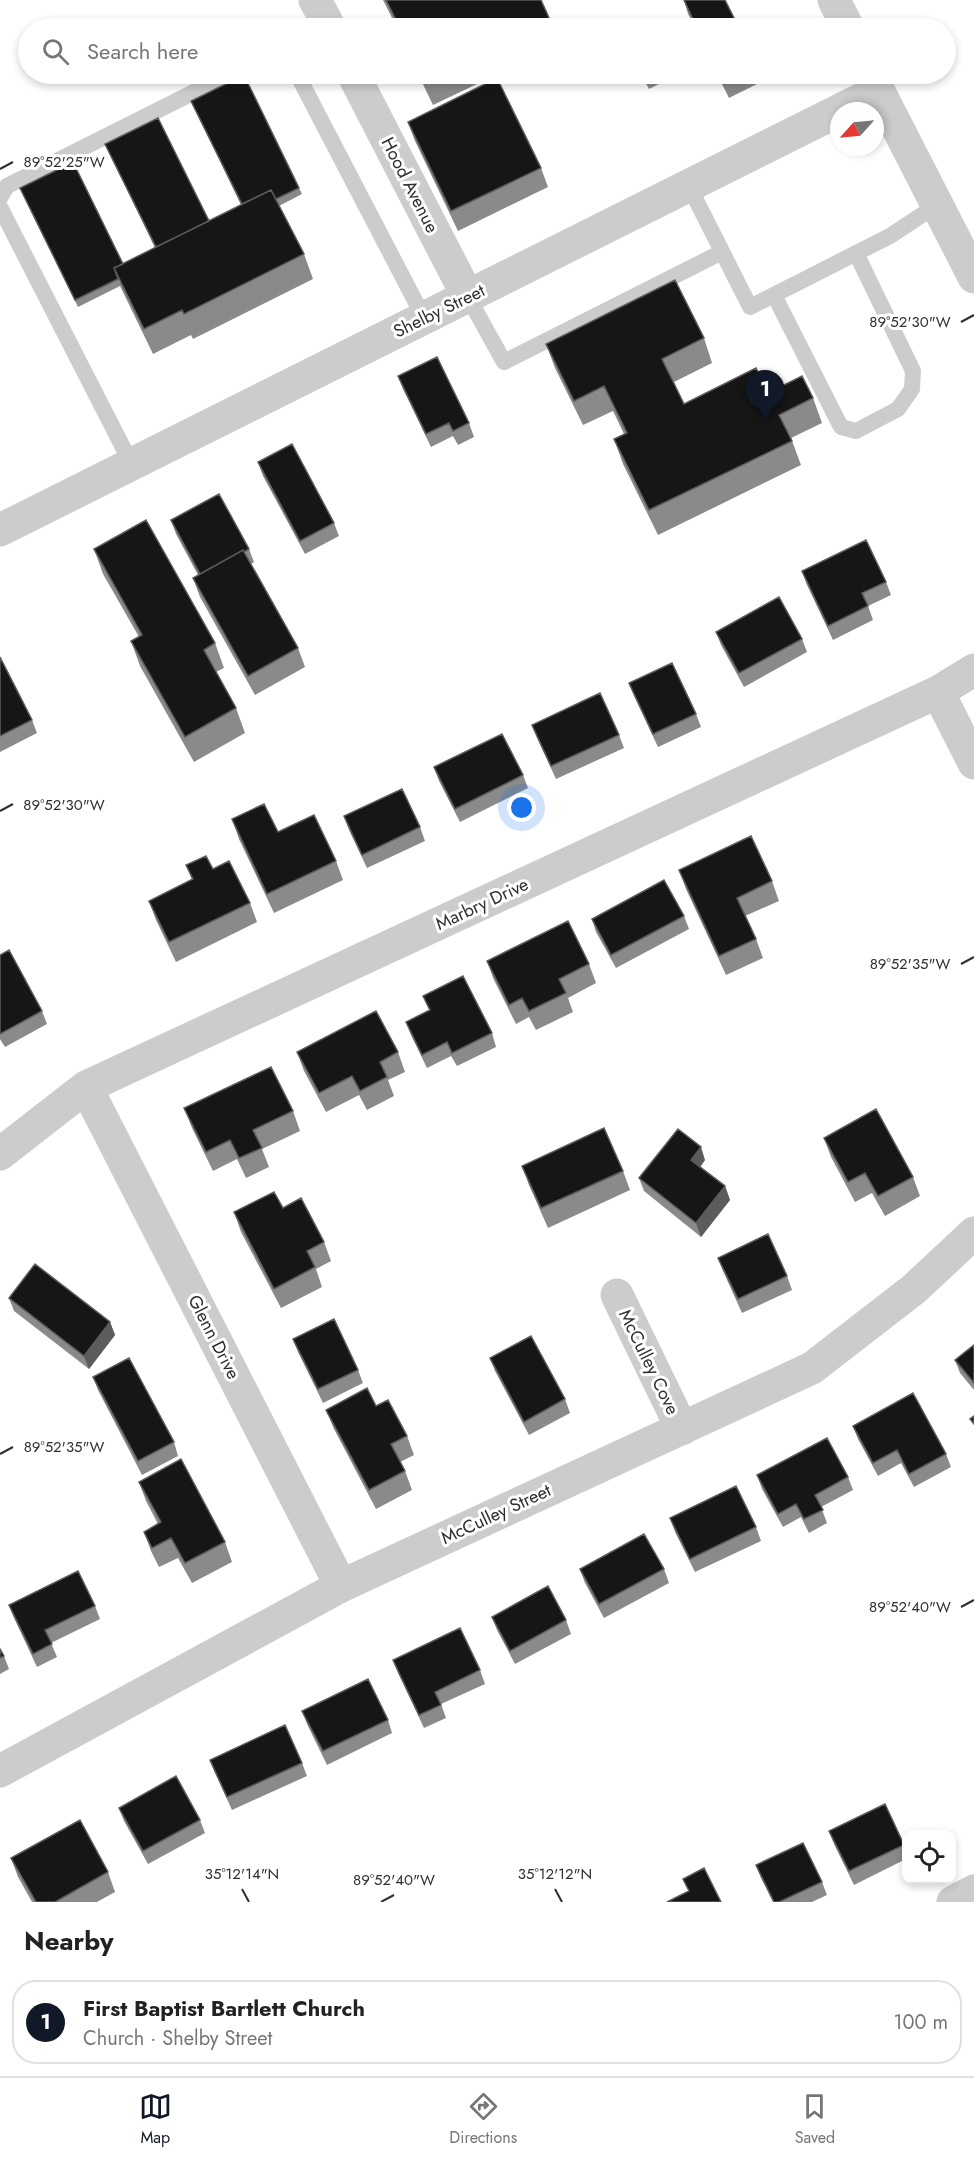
<!DOCTYPE html>
<html lang="en">
<head>
<meta charset="utf-8">
<style>
  body { margin:0; font-family:Jost,sans-serif; background:#f2f2f2; color:#222 }
  .controls { position:absolute; right:18px; bottom:18px; display:grid; overflow:hidden; border-radius:12px; box-shadow:0 3px 9px #0003 }
  .controls button { width:54px; height:54px; display:grid; place-items:center; padding:0; border:0; border-bottom:2px solid #e0e0e0; background:#fff; color:#222; font:30px sans-serif }
  .compass { position:absolute; left:830px; top:102px; width:54px; height:54px; border-radius:50%; background:#fff; box-shadow:0 3px 9px #0003; rotate:243deg }
  .you { position:absolute; left:522px; top:808px; width:21px; height:21px; margin:-15px; border:4px solid #fff; border-radius:50%; background:#1a73e8; box-shadow:0 0 0 9px #1a73e833 }
  .badge { display:grid; place-items:center; width:39px; height:39px; border-radius:50%; background:#111827; color:#fff; font-size:20px; font-weight:700 }
  .pin { position:absolute; translate:-50% -50px; filter:drop-shadow(0 2px 3px #0008) }
  .pin::after { content:''; position:absolute; top:32px; width:21px; height:18px; background:inherit; clip-path:polygon(0 0,100% 0,50% 100%) }
  .list { margin:0; padding:0; list-style:none }
  h2 { display:flex; justify-content:space-between; align-items:center; height:78px; margin:0; padding:0 24px; font-size:26px }
  h2 small { font-size:20px; font-weight:400; color:#767676 }
  .list li { display:grid; grid-template-columns:39px 1fr auto; gap:18px; align-items:center; box-sizing:border-box; height:84px; margin:0 12px 12px; padding:0 12px; border:2px solid #e0e0e0; border-radius:24px }
  .list b { display:block; font-size:22px; white-space:nowrap }
  .list p { margin:0; font-size:20px; white-space:nowrap; color:#767676 }
  .list em { font-size:20px; font-style:normal; color:#767676 }
  .icon { flex:none; width:33px; height:33px; fill:none; stroke:currentColor; stroke-width:2; stroke-linecap:round; stroke-linejoin:round }
  .map { position:relative; flex:none; width:974px; height:1902px; overflow:hidden }
  .search { position:absolute; background:#fff; box-shadow:0 3px 9px #0003; left:18px; right:18px; top:18px; height:66px; display:flex; align-items:center; gap:15px; box-sizing:border-box; padding:0 21px; border-radius:33px; color:#767676; font-size:22px }
  .sheet { height:174px; background:#fff }
  nav { display:flex; justify-content:space-around; align-items:center; box-sizing:border-box; height:84px; border-top:2px solid #e0e0e0; background:#fff; font-size:16px; color:#767676 }
  nav a { display:grid; justify-items:center; gap:3px }
  nav .on { color:#111827 }
  .map>svg:first-child { display:block }
  .lines { fill:none; stroke-linecap:round; stroke-linejoin:round }
  .lane { stroke:#ccc; stroke-width:16 }
  .street { stroke:#ccc; stroke-width:33 }
  .wall { fill:#8a8a8a }
  .shaded-wall { fill:#5c5c5c }
  .building { fill:#161616; stroke:#5c5c5c; stroke-width:1.5 }
  .ticks { fill:none; stroke:#2f2f2f; stroke-width:2 }
  .labels { text-anchor:middle; stroke-width:6; stroke-linejoin:round; paint-order:stroke }
  .street-label { font-size:18px; fill:#2f2f2f; stroke:#fff }
  .ticks-label { font-size:15px; text-anchor:middle; fill:#2f2f2f; stroke:#fff; stroke-width:6; stroke-linejoin:round; paint-order:stroke }
</style>
</head>
<body>
<div class="map">
<svg width="974" height="1902" viewBox="0 0 974 1902">
  <rect width="100%" height="100%" fill="#fff"/>
  <g class="lines">
    <path class="lane" d="M297,74L424,318
      M689,186L750,307L890,236L937,205
      M0,198L7,186L230,74
      M0,207L131,463
      M774,295L841,427L856,431L898,409L912,389L913,371L856,253
      M468,297L504,362L722,252"/>
    <path class="street" d="M315,0L330,28
      M834,0L848,28
      M353,74L468,297
      M870,74L974,277
      M0,530L878,91
      M938,692L974,763
      M86,1087L341,1586
      M0,1154L86,1087L938,692L974,670
      M617,1295L682,1429
      M0,1771L341,1586L812,1368L914,1289L974,1233
      M953,1902L974,1891"/>
  </g>
  <path class="wall" d="M383,0H541L554,28H397Z
    M684,0L739,28H696L688,14Z
    M418,74H498L433,105Z
    M641,74H660L663,82L649,89Z
    M669,74H681L671,78Z
    M717,74H760L763,81L729,98Z
    M191,101L299,188L302,194L279,206L304,254L313,279L193,339L191,335L153,354L120,286L78,307L20,188L123,264L155,248L105,144L209,221L241,205Z
    M408,122L541,168L548,187L458,231L415,141Z
    M704,338L712,363L674,382L684,404L768,393L813,398L822,423L791,438L801,465L658,535L623,464L614,439L624,434L613,411L583,425L555,368L546,344Z
    M398,376L469,423L474,437L458,445L453,436L431,447L403,389Z
    M258,462L334,523L339,536L305,554L263,476Z
    M171,520L249,549L254,562L251,564L298,648L305,667L255,695L200,597L193,578L198,575L176,534Z
    M94,549L215,643L224,668L216,672L236,708L245,733L194,762L140,666L131,641L139,637L103,574Z
    M802,571L886,582L891,595L868,606L873,620L833,640L807,585Z
    M716,632L802,639L807,652L744,687L721,645Z
    M0,657L32,720L37,733L0,752Z
    M629,683L696,714L701,727L658,747L634,696Z
    M532,725L619,735L624,748L556,779L537,738Z
    M434,767L523,775L528,788L460,822L439,781Z
    M344,816L420,827L425,841L367,868L349,830Z
    M232,819L278,832L336,861L343,880L274,913L239,839Z
    M186,865L250,903L257,922L176,962L156,920L149,901L192,880Z
    M679,870L772,881L779,901L745,916L756,939L763,958L726,975L686,889Z
    M684,916L689,929L616,968L596,932L592,919Z
    M0,955L42,1011L47,1024L5,1047L0,1039Z
    M487,961L589,964L596,983L568,998L573,1012L536,1030L529,1017L516,1024L494,980Z
    M423,996L492,1033L496,1047L457,1066L451,1056L427,1068L411,1035L406,1022L429,1010Z
    M297,1052H398L405,1072L388,1080L394,1096L367,1110L359,1095L326,1112L304,1071Z
    M184,1108L293,1111L300,1131L262,1149L269,1167L246,1178L237,1159L213,1171L192,1128Z
    M824,1138L913,1177L920,1196L885,1216L872,1193L855,1202L831,1157Z
    M705,1160L700,1167L725,1186L730,1200L701,1237L644,1191L639,1178Z
    M522,1166L623,1171L630,1190L548,1228L529,1185Z
    M283,1208L324,1242L331,1261L316,1269L322,1287L281,1308L241,1232L234,1212Z
    M718,1258L787,1276L792,1290L742,1313L723,1271Z
    M9,1298L110,1322L115,1335L89,1369L14,1311Z
    M293,1339L358,1370L363,1383L323,1403L298,1352Z
    M974,1345V1390L960,1373L955,1360Z
    M490,1358L565,1399L570,1413L529,1435L495,1371Z
    M93,1377L174,1442L178,1456L142,1475L98,1390Z
    M376,1406L407,1436L414,1455L400,1462L405,1471L412,1490L376,1509L334,1429L326,1410Z
    M853,1426L946,1454L951,1467L914,1487L901,1463L878,1476L858,1439Z
    M757,1475L848,1477L853,1490L821,1507L827,1523L809,1533L801,1517L783,1527L762,1489Z
    M139,1482L225,1542L232,1562L192,1583L178,1558L159,1567L151,1551L144,1532L158,1524L146,1501Z
    M670,1518L756,1527L761,1541L695,1572L675,1532Z
    M580,1569H664L669,1583L604,1618L585,1583Z
    M9,1605L95,1606L100,1619L51,1643L57,1657L37,1667L14,1618Z
    M492,1617L566,1620L571,1634L515,1664L497,1630Z
    M0,1649L4,1656L9,1669L0,1674Z
    M393,1660L480,1670L485,1684L441,1704L446,1718L424,1728L398,1673Z
    M302,1711L388,1720L392,1733L327,1765L307,1724Z
    M210,1760L302,1763L307,1776L232,1810L215,1773Z
    M119,1808L200,1820L205,1833L148,1864L124,1821Z
    M829,1831L904,1845L906,1851V1859L854,1885L834,1844Z
    M11,1858L108,1872L115,1892L97,1902H32L18,1877Z
    M756,1865L822,1882L827,1895L812,1902H773L761,1878Z"/>
  <path class="shaded-wall" d="M701,1147L705,1160L696,1173L691,1160Z
    M725,1186L730,1200L701,1237L696,1223Z
    M110,1322L115,1335L89,1369L84,1356Z"/>
  <path class="building" d="M386,0H541L550,20L532,28H400Z
    M684,0H725L739,28H697Z
    M421,74H438L424,80Z
    M642,74H660L661,75L646,82Z
    M719,74H747L724,84Z
    M244,75L299,188L276,199L271,190L242,204L191,101Z
    M497,78L541,168L451,211L408,122Z
    M158,118L209,221L156,247L105,144Z
    M73,162L123,264L114,268L118,279L75,300L20,188Z
    M271,190L304,254L184,314L182,310L144,329L114,268Z
    M675,280L704,338L662,359L684,404L756,368L768,393L802,376L813,398L779,415L792,441L649,510L614,439L627,433L604,386L574,401L546,344Z
    M437,357L469,423L453,431L449,423L426,434L398,376Z
    M292,444L334,523L300,541L258,462Z
    M219,494L249,549L244,552L243,550L200,574L171,520Z
    M146,520L215,643L204,650L236,708L185,737L131,641L142,635L94,549Z
    M866,540L886,582L862,593L868,606L828,626L802,571Z
    M243,550L298,648L248,676L193,578Z
    M779,597L802,639L739,673L716,632Z
    M0,657L32,720L0,736Z
    M672,663L696,714L653,734L629,683Z
    M600,693L619,735L551,766L532,725Z
    M502,734L523,775L455,809L434,767Z
    M402,789L420,827L362,855L344,816Z
    M264,804L278,832L314,815L336,861L267,894L232,819Z
    M751,836L772,881L737,898L756,939L719,956L679,870Z
    M206,856L213,869L229,861L250,903L169,942L149,901L193,879L186,865Z
    M664,880L684,916L611,955L592,919Z
    M568,921L589,964L559,979L566,993L529,1011L522,998L509,1005L487,961Z
    M9,950L42,1011L0,1034V955Z
    M463,976L492,1033L452,1053L447,1042L422,1055L406,1022L430,1010L423,996Z
    M376,1011L398,1052L380,1062L387,1077L360,1091L352,1076L319,1093L297,1052Z
    M271,1067L293,1111L253,1130L262,1148L239,1158L230,1140L206,1152L184,1108Z
    M876,1109L913,1177L878,1196L865,1173L848,1182L824,1138Z
    M604,1128L623,1171L541,1208L522,1166Z
    M678,1129L701,1147L691,1160L725,1186L696,1223L639,1178Z
    M274,1192L283,1208L301,1198L324,1242L307,1251L315,1267L274,1289L234,1212Z
    M768,1234L787,1276L738,1299L718,1258Z
    M35,1264L110,1322L84,1356L9,1298Z
    M334,1319L358,1370L318,1389L293,1339Z
    M531,1336L565,1399L524,1422L490,1358Z
    M974,1345V1383L955,1360Z
    M129,1358L174,1442L138,1461L93,1377Z
    M367,1388L376,1406L388,1400L407,1436L391,1444L405,1471L369,1490L326,1410Z
    M913,1393L946,1454L909,1474L897,1450L873,1463L853,1426Z
    M974,1416V1424L970,1419Z
    M827,1438L848,1477L815,1495L823,1510L804,1519L796,1504L778,1514L757,1475Z
    M181,1459L225,1542L185,1563L171,1538L152,1548L144,1532L161,1522L139,1482Z
    M736,1486L756,1527L690,1559L670,1518Z
    M644,1534L664,1569L599,1604L580,1569Z
    M78,1571L95,1606L45,1630L52,1644L33,1654L9,1605Z
    M548,1586L566,1620L510,1651L492,1617Z
    M460,1628L480,1670L435,1692L441,1705L419,1715L393,1660Z
    M0,1649L4,1656L0,1658Z
    M368,1679L388,1720L323,1751L302,1711Z
    M285,1725L302,1763L227,1797L210,1760Z
    M176,1776L200,1820L143,1851L119,1808Z
    M885,1804L904,1845L849,1871L829,1831Z
    M80,1820L108,1872L55,1902H36L11,1858Z
    M803,1843L822,1882L779,1902H774L756,1865Z
    M704,1868L721,1902H667L689,1891L683,1879Z"/>
  <path class="ticks" d="M0,169L13,162M961,322L974,315M0,811L13,804M961,964L974,957M0,1454L13,1447M961,1607L974,1600M242,1889L249,1902M555,1889L562,1902M381,1902L394,1895"/>
  <g class="labels">
    <g class="street-label">
      <text transform="translate(410 185) rotate(63)" y="6">Hood Avenue</text>
      <text transform="translate(439 311) rotate(-26)" y="6">Shelby Street</text>
      <text transform="translate(482 904) rotate(-25)" y="6">Marbry Drive</text>
      <text transform="translate(214 1337) rotate(63)" y="6">Glenn Drive</text>
      <text transform="translate(649 1362) rotate(64)" y="6">McCulley Cove</text>
      <text transform="translate(496 1514) rotate(-25)" y="6">McCulley Street</text>
    </g>
  </g>
  <g class="ticks-label">
    <text x="64" y="167">89°52'25"W</text>
    <text x="910" y="327">89°52'30"W</text>
    <text x="64" y="810">89°52'30"W</text>
    <text x="910" y="969">89°52'35"W</text>
    <text x="64" y="1452">89°52'35"W</text>
    <text x="910" y="1612">89°52'40"W</text>
    <text x="242" y="1879">35°12'14"N</text>
    <text x="555" y="1879">35°12'12"N</text>
    <text x="394" y="1885">89°52'40"W</text>
  </g>
</svg>
<div class="controls">
<button><svg class="icon" aria-label="locate" viewBox="0 0 24 24"><circle cx="12" cy="12" r="6"/><path d="M12 2v4M12 18v4M2 12h4M18 12h4"/></svg></button>
</div>
<svg class="compass" viewBox="-18 -18 36 36"><path d="M0-13l5 13h-10z" fill="#e53935"/><path d="M0 13l5-13h-10z" fill="#767676"/></svg>
<div class="you"></div>
<div class="pin badge" style="left:765px;top:420px">1</div>
<div class="search"><svg class="icon" aria-label="search" viewBox="0 0 24 24"><circle cx="10" cy="10" r="6"/><path d="M15 15l6 6"/></svg>Search here</div>
</div>
<section class="sheet">
<h2>Nearby<small></small></h2>
<ul class="list">
<li><span class="badge">1</span><div><b>First Baptist Bartlett Church</b><p>Church · Shelby Street</p></div><em>100 m</em></li>
</ul>
</section>
<nav>
<a class="on"><svg class="icon" aria-label="map" viewBox="0 0 24 24"><path d="M3 6l6-2 6 2 6-2v14l-6 2-6-2-6 2zM9 4v14M15 6v14"/></svg>Map</a>
<a><svg class="icon" aria-label="directions" viewBox="0 0 24 24"><path d="M12 3l9 9-9 9-9-9zM9 14v-3h6M13 9l2 2-2 2"/></svg>Directions</a>
<a><svg class="icon" aria-label="saved" viewBox="0 0 24 24"><path d="M7 4h10v16l-5-4-5 4z"/></svg>Saved</a>
</nav>
</body>
</html>
